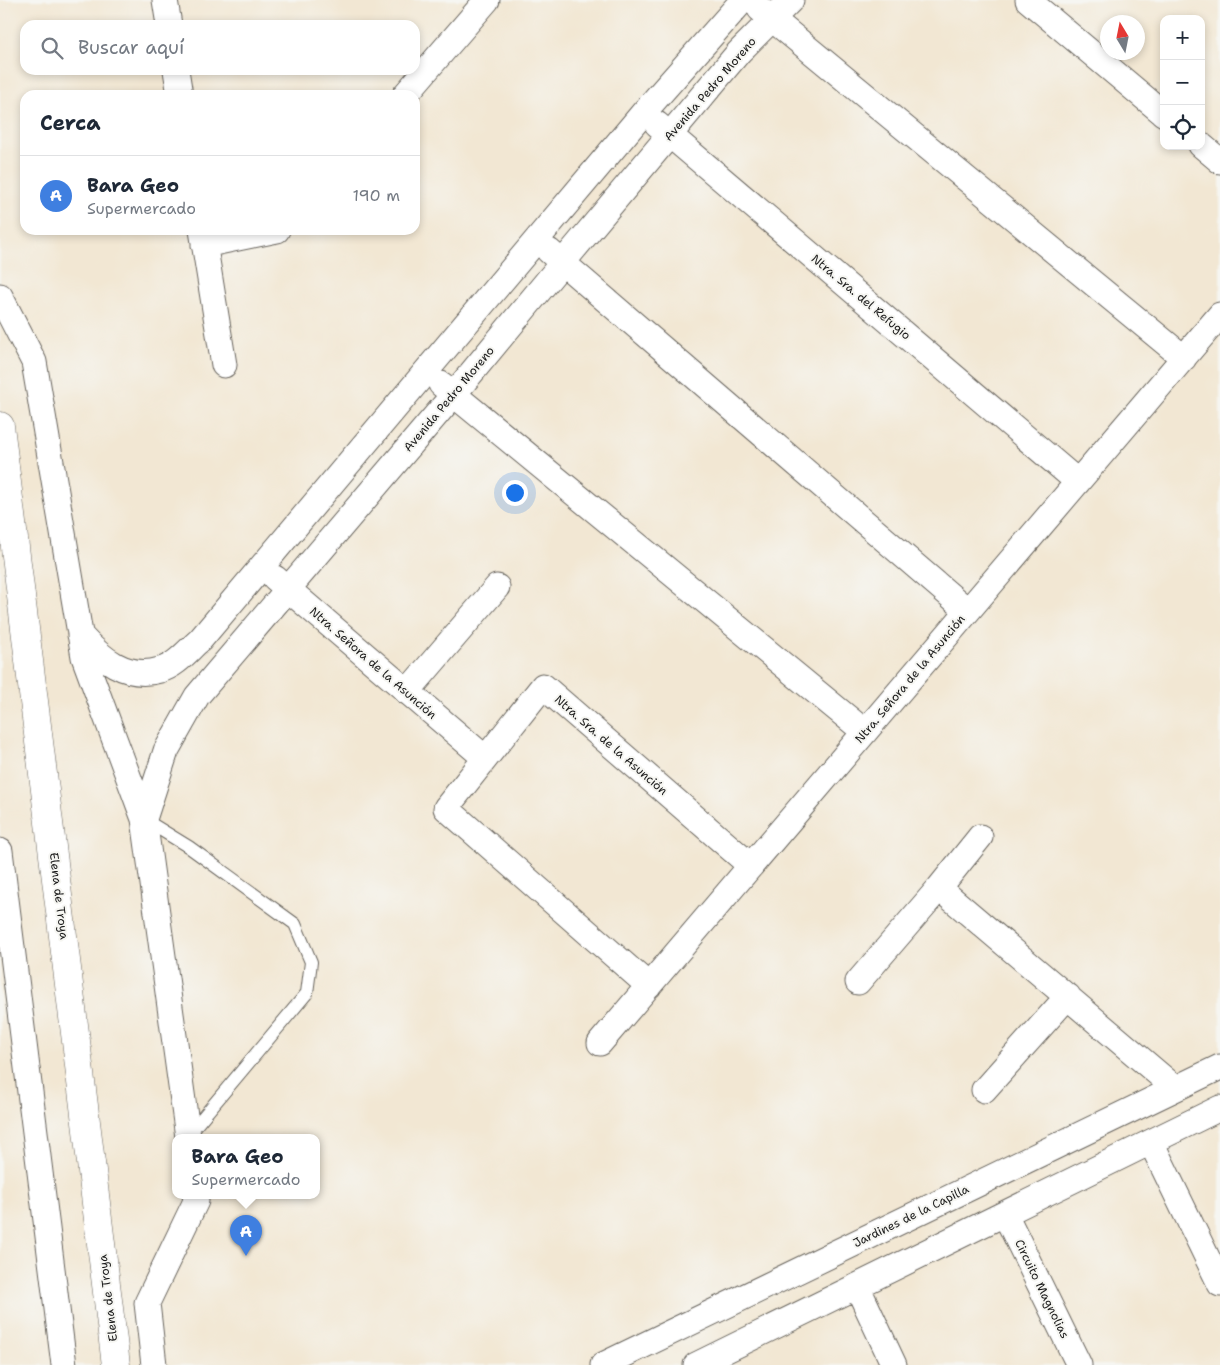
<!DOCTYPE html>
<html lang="es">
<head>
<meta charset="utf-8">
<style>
  body { margin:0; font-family:"Shantell Sans",sans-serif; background:#f6f6f7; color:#1f2937 }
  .controls { position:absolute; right:15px; top:15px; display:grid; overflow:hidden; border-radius:10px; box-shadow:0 2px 8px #0003 }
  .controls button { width:45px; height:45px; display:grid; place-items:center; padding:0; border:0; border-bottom:1px solid #e0e1e3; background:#fff; color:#1f2937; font:25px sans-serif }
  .compass { position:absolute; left:1100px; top:15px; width:45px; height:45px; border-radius:50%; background:#fff; box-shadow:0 2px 8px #0003; rotate:350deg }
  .you { position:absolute; left:514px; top:492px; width:18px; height:18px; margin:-12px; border:4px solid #fff; border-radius:50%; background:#1a73e8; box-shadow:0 0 0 8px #1a73e833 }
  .badge { display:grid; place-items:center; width:32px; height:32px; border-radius:50%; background:#ea580c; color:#fff; font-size:16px; font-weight:700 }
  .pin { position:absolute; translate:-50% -41px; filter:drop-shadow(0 1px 2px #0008) }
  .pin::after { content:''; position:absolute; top:26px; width:18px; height:15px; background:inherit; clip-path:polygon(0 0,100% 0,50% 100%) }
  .popup { position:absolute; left:172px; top:1134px; width:148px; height:65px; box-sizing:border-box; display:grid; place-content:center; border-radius:10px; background:#fff; filter:drop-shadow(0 1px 4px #0005); font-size:16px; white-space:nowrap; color:#747a83 }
  .popup b { font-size:19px; color:#1f2937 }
  .popup::after { content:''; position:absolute; left:50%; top:100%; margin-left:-10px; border:10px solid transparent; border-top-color:#fff }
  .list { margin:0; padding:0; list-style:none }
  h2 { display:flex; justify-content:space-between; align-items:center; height:65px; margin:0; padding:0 20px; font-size:21px }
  h2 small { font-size:16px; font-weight:400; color:#747a83 }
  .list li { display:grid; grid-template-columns:32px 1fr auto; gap:15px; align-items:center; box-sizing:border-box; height:80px; padding:0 20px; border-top:1px solid #e0e1e3 }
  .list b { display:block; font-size:19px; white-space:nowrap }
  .list p { margin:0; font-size:16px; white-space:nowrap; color:#747a83 }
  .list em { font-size:16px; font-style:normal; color:#747a83 }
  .icon { flex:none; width:28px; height:28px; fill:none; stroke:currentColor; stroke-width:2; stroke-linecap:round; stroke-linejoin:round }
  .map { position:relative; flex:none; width:1220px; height:1365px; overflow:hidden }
  .search { position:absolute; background:#fff; box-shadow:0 2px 8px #0003; left:20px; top:20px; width:400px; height:55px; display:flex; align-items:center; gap:12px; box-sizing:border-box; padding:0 18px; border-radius:15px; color:#747a83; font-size:19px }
  .panel { position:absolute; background:#fff; box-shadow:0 2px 8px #0003; left:20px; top:90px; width:400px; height:145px; border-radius:15px }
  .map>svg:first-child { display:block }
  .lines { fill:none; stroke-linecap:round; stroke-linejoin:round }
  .service-casing { stroke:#67635c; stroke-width:14 }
  .minor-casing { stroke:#67635c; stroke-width:27 }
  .secondary-casing { stroke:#67635c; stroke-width:29 }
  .service { stroke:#fff; stroke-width:12 }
  .minor { stroke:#fff; stroke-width:25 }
  .secondary { stroke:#fff; stroke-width:28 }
  .labels { text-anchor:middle; stroke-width:4; stroke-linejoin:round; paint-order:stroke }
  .street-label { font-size:12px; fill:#1c1c1c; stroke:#f6f6f2 }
</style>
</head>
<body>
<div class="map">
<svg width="1220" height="1365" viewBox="0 0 1220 1365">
  <rect width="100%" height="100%" fill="#f6f6f2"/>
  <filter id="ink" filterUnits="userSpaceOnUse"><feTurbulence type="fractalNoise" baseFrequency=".02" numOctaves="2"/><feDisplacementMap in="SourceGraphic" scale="10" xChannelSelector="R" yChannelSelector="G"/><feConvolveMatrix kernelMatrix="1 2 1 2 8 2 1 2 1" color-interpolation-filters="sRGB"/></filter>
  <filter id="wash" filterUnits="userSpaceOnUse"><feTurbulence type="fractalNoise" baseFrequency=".0096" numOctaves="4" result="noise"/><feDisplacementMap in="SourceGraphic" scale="20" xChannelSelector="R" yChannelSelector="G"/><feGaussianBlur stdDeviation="1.12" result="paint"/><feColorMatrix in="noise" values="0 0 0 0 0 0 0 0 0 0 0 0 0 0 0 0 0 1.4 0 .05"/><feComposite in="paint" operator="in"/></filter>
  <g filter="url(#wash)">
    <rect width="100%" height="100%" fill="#f2e7d3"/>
  </g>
  <g filter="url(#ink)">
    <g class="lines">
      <g class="service-casing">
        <path id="service" d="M145,820L189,847L295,924L311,962L307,993L188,1135"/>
      </g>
      <g class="minor-casing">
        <path id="minor" d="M165,0L169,25
          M1028,0L1164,114
          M760,9L1184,358
          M176,70L180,95
          M405,95L487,0
          M657,124L1078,482
          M1201,145L1220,161
          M202,230L224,365
          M204,245L277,230
          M549,251L968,611
          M0,296L34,362L84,657L144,819L188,1137
          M441,384L865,732
          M275,578L485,758
          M80,635C101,658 126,680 160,670C176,666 188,650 200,640L644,112L743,0
          M407,692L497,587
          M144,819L166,751L197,696L454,394L563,262L739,52L791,0
          M0,851L64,1365
          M939,888L1175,1088
          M858,982L939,888L980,837
          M649,986L446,808L543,686L751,866
          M600,1043L1220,315
          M984,1090L1068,996
          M1151,1142L1220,1284
          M1005,1214L1079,1365
          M857,1286L894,1365
          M154,1365L147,1303L196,1201L195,1195
          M603,1365L1220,1067
          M696,1365L1220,1108"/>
      </g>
      <g class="secondary-casing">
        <path id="secondary" d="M0,426L116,1365"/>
      </g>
      <use href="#service" class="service"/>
      <use href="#minor" class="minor"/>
      <use href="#secondary" class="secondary"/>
    </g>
  </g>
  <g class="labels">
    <g class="street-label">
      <text transform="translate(710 89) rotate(-49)" y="4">Avenida Pedro Moreno</text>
      <text transform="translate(861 297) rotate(40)" y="4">Ntra. Sra. del Refugio</text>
      <text transform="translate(449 399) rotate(-50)" y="4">Avenida Pedro Moreno</text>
      <text transform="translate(373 663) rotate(41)" y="4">Ntra. Señora de la Asunción</text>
      <text transform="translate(910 679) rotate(-50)" y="4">Ntra. Señora de la Asunción</text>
      <text transform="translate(611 745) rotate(41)" y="4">Ntra. Sra. de la Asunción</text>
      <text transform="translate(59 896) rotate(83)" y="4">Elena de Troya</text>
      <text transform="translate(911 1216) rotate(-26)" y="4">Jardines de la Capilla</text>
      <text transform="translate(1042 1289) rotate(64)" y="4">Circuito Magnolias</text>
      <text transform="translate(108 1298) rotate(-97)" y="4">Elena de Troya</text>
    </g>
  </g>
</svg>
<div class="controls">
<button>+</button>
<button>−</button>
<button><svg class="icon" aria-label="locate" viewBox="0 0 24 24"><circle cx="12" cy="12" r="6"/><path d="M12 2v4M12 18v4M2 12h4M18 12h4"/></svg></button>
</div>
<svg class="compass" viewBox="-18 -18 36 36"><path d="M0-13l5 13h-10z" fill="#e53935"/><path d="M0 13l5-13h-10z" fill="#747a83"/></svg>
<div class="you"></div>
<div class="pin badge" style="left:246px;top:1256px;background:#3f7fe0">A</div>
<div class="popup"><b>Bara Geo</b>Supermercado</div>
<div class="search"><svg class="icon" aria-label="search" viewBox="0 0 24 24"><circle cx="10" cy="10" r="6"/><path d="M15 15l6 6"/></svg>Buscar aquí</div>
<section class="panel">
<h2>Cerca<small></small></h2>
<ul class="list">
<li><span class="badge" style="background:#3f7fe0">A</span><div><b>Bara Geo</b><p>Supermercado</p></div><em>190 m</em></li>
</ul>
</section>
</div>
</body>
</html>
